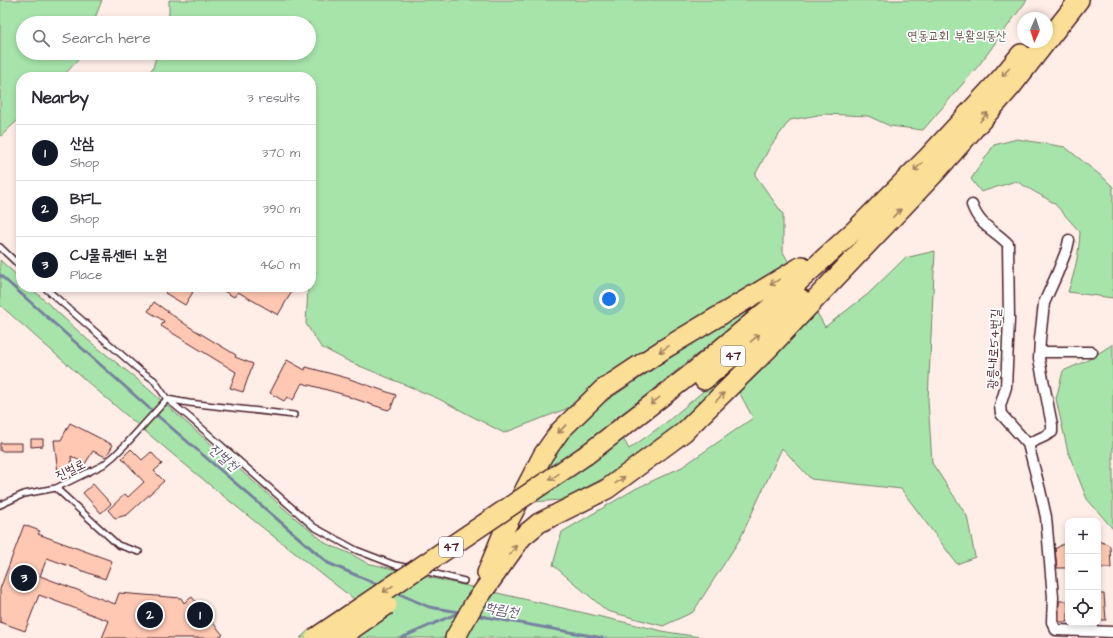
<!DOCTYPE html>
<html lang="en">
<head>
<meta charset="utf-8">
<style>
  body { margin:0; font-family:"Architects Daughter","Poor Story",sans-serif; background:#f2f2f3; color:#2b2b33 }
  .controls { position:absolute; right:12px; bottom:12px; display:grid; overflow:hidden; border-radius:8px; box-shadow:0 2px 6px #0003 }
  .controls button { width:36px; height:36px; display:grid; place-items:center; padding:0; border:0; border-bottom:1px solid #e1e1e2; background:#fff; color:#2b2b33; font:20px sans-serif }
  .compass { position:absolute; left:1017px; top:12px; width:36px; height:36px; border-radius:50%; background:#fff; box-shadow:0 2px 6px #0003; rotate:183deg }
  .you { position:absolute; left:609px; top:299px; width:14px; height:14px; margin:-10px; border:3px solid #fff; border-radius:50%; background:#1a73e8; box-shadow:0 0 0 6px #1a73e833 }
  .badge { display:grid; place-items:center; width:26px; height:26px; border-radius:50%; background:#111827; color:#fff; font-size:13px; font-weight:700 }
  .pin { position:absolute; translate:-50% -50%; border:2px solid #fff; box-shadow:0 1px 4px #0006 }
  .list { margin:0; padding:0; list-style:none }
  h2 { display:flex; justify-content:space-between; align-items:center; height:52px; margin:0; padding:0 16px; font-size:17px }
  h2 small { font-size:13px; font-weight:400; color:#7c7c81 }
  .list li { display:grid; grid-template-columns:26px 1fr auto; gap:12px; align-items:center; box-sizing:border-box; height:56px; padding:0 16px; border-top:1px solid #e1e1e2 }
  .list b { display:block; font-size:15px; white-space:nowrap }
  .list p { margin:0; font-size:13px; white-space:nowrap; color:#7c7c81 }
  .list em { font-size:13px; font-style:normal; color:#7c7c81 }
  .icon { flex:none; width:22px; height:22px; fill:none; stroke:currentColor; stroke-width:2; stroke-linecap:round; stroke-linejoin:round }
  .map { position:relative; flex:none; width:1113px; height:638px; overflow:hidden }
  .search { position:absolute; background:#fff; box-shadow:0 2px 6px #0003; left:16px; top:16px; width:300px; height:44px; display:flex; align-items:center; gap:10px; box-sizing:border-box; padding:0 14px; border-radius:22px; color:#7c7c81; font-size:15px }
  .panel { position:absolute; background:#fff; box-shadow:0 2px 6px #0003; left:16px; top:72px; width:300px; height:220px; border-radius:16px }
  .map>svg:first-child { display:block }
  .green { fill:#a7e4aa; stroke:#78826a; fill-rule:evenodd }
  .lines { fill:none; stroke-linecap:round; stroke-linejoin:round }
  .stream { stroke:#76809f; stroke-width:3 }
  .building { fill:#ffc8b2; stroke:#4a1f2b }
  .lane-casing { stroke:#4a1f2b; stroke-width:8 }
  .street-casing { stroke:#4a1f2b; stroke-width:13 }
  .highway-casing { stroke:#4a1f2b; stroke-width:22 }
  .lane { stroke:#fff; stroke-width:5 }
  .street { stroke:#fff; stroke-width:10 }
  .highway { stroke:#fbdf96; stroke-width:19 }
  .highway-bridge-casing { stroke:#4a1f2b; stroke-width:22; stroke-linecap:butt }
  .highway-bridge { stroke:#fbdf96; stroke-width:19 }
  .oneway { stroke:#a27f60 }
  .labels { text-anchor:middle; stroke-width:3.5; stroke-linejoin:round; paint-order:stroke }
  .shield { fill:#fff; stroke:#80626b; stroke-width:1 }
  .shield-label { font-size:12px; font-weight:bold; fill:#4a1f2b }
  .park-label { font-size:13px; fill:#665a51; stroke:#fff }
  .street-label { font-size:13px; fill:#4a1f2b; stroke:#fff }
  .water-label { font-size:14px; font-style:italic; fill:#64576f; stroke:#fff }
</style>
</head>
<body>
<div class="map">
<svg width="1113" height="638" viewBox="0 0 1113 638">
  <rect width="100%" height="100%" fill="#ffeee8"/>
  <filter id="ink" filterUnits="userSpaceOnUse"><feTurbulence type="fractalNoise" baseFrequency=".025" numOctaves="2"/><feDisplacementMap in="SourceGraphic" scale="8" xChannelSelector="R" yChannelSelector="G"/><feConvolveMatrix kernelMatrix="1 2 1 2 8 2 1 2 1" color-interpolation-filters="sRGB"/></filter>
  <g filter="url(#ink)">
    <path class="green" d="M0,0H102L93,23H23V53H82L80,58L62,77H21V117L0,137Z
      M169,0H1027L979,65L923,130L890,126L868,116L824,114L790,120L770,147L755,175L783,214V252L825,327L868,294L905,258L935,251L928,400L932,463L967,516L975,557L957,564L901,489L811,479L782,448L740,539L693,612L663,626L607,611L553,565L562,532L635,489L682,467L753,418L732,379L673,433L606,477L562,500L531,502L542,470L566,439L603,403L667,360L706,334L576,405L504,433L437,398L350,362L321,347L306,324L308,287H311V77H144L153,68L157,53H309V23H166L169,14ZM711,343L727,371L668,421L629,449L613,420L635,404Z
      M1017,139L1065,147L1105,179L1113,187V298L1068,292C1075,272 1079,253 1080,232L1054,203L1016,181L981,192L971,179L994,145Z
      M0,260L21,279V287H30L88,340L137,379L295,518L327,544L351,554L367,563L667,632L706,638H300L311,628L354,599C232,506 114,407 0,305Z
      M1113,344V529L1087,499L1068,452L1056,399L1063,371L1088,360Z"/>
    <g class="lines">
      <path class="stream" d="M0,275L159,417L328,563L381,586
        M395,592L429,607L459,612
        M475,615L603,638
        M401,638L458,613"/>
    </g>
    <path class="building" d="M169,287H191L189,290L193,292L185,305L165,293Z
      M217,287H290L291,293L278,315L238,292L234,297Z
      M154,302L188,326L236,355L235,357L253,364L243,392L230,388L236,372L161,326L164,321L148,311Z
      M287,360L305,370L306,367L347,378L396,395L391,408L388,410L349,397V396L302,383L293,400L287,397L284,401L270,393Z
      M70,423L113,445L106,457L93,451L85,464L71,456L72,471L58,473L54,440H61Z
      M31,439H43V446L31,447Z
      M0,443H22V451H0Z
      M131,449L142,460L151,452L162,464L154,471L164,481L127,515L115,518L108,510L125,494L128,497L144,482L122,458Z
      M93,484L111,504L101,513L83,493Z
      M24,525L40,531L38,534L112,561L105,579L47,558L40,576L115,604L119,593L181,598L184,603L192,597L223,635L218,638H102L109,621L39,595L25,631L0,622V589Z
      M1068,541V568H1057L1055,549Z
      M1098,541L1107,544L1110,546L1111,568H1098Z
      M1098,594H1104L1106,620H1098Z
      M1059,601H1068V622H1060L1059,621Z"/>
    <g class="lines">
      <g class="lane-casing">
        <path id="lane" d="M0,247L21,267
          M44,287L138,369L154,380L167,399L189,417L314,527L356,550L395,565L410,568
          M56,488L118,545L139,552
          M0,505L24,494L56,488L103,465L114,456L128,442L167,399L189,403L294,415
          M424,571L464,581"/>
      </g>
      <g class="street-casing">
        <path id="street" d="M972,205C980,227 994,229 1008,244L1009,319L1007,365L1006,387L1000,406L1001,414L1028,444L1040,490L1046,517L1053,597L1052,622L1056,630L1113,632
          M1040,352H1092
          M1028,444L1045,436L1052,432V425L1039,359L1040,339L1044,303L1057,274L1067,249L1069,240"/>
      </g>
      <g class="highway-casing">
        <path id="highway" d="M1047,41L1079,0
          M704,380L801,299
          M586,455L691,374L772,306L855,230L928,157L1002,77L1021,54
          M487,573L506,526L543,455L560,431L602,390L664,349L802,266
          M455,638L474,604L522,537L539,523L607,489L684,432L768,349L935,173L1011,87L1046,42"/>
      </g>
      <use href="#lane" class="lane"/>
      <use href="#street" class="street"/>
      <use href="#highway" class="highway"/>
      <g class="highway-bridge-casing">
        <path id="highway-bridge" d="M315,638L586,455
          M339,638L387,605"/>
      </g>
      <use href="#highway-bridge" class="highway-bridge"/>
    </g>
    <defs><path id="oneway-shaft" d="M-6 0H5M1.5-3L5.5 0L1.5 3" fill="none" stroke-width="1.6" stroke-linecap="round" stroke-linejoin="round"/></defs>
    <g class="oneway">
      <use href="#oneway-shaft" transform="translate(1006 72) rotate(130)"/>
      <use href="#oneway-shaft" transform="translate(984 117) rotate(-49)"/>
      <use href="#oneway-shaft" transform="translate(918 167) rotate(135)"/>
      <use href="#oneway-shaft" transform="translate(897 213) rotate(-46)"/>
      <use href="#oneway-shaft" transform="translate(775 282) rotate(149)"/>
      <use href="#oneway-shaft" transform="translate(755 338) rotate(-40)"/>
      <use href="#oneway-shaft" transform="translate(664 349) rotate(148)"/>
      <use href="#oneway-shaft" transform="translate(720 397) rotate(-45)"/>
      <use href="#oneway-shaft" transform="translate(655 401) rotate(142)"/>
      <use href="#oneway-shaft" transform="translate(562 429) rotate(133)"/>
      <use href="#oneway-shaft" transform="translate(554 477) rotate(146)"/>
      <use href="#oneway-shaft" transform="translate(620 480) rotate(-36)"/>
      <use href="#oneway-shaft" transform="translate(513 550) rotate(-55)"/>
      <use href="#oneway-shaft" transform="translate(388 589) rotate(146)"/>
    </g>
  </g>
  <g class="labels">
    <g class="shield">
      <rect x="721" y="346" width="24" height="20" rx="3"/>
      <rect x="439" y="537" width="24" height="20" rx="3"/>
    </g>
    <g class="shield-label">
      <text x="733" y="360">47</text>
      <text x="451" y="551">47</text>
    </g>
    <g class="park-label">
      <text x="957" y="40">연동교회 부활의동산</text>
    </g>
    <g class="street-label">
      <text transform="translate(993 349) rotate(-87)" y="5">광릉내로54번길</text>
      <text transform="translate(70 469) rotate(-25)" y="5">진벌로</text>
    </g>
    <g class="water-label">
      <text transform="translate(224 457) rotate(41)" y="5">진벌천</text>
      <text transform="translate(502 609) rotate(10)" y="5">학림천</text>
    </g>
  </g>
</svg>
<div class="controls">
<button>+</button>
<button>−</button>
<button><svg class="icon" aria-label="locate" viewBox="0 0 24 24"><circle cx="12" cy="12" r="6"/><path d="M12 2v4M12 18v4M2 12h4M18 12h4"/></svg></button>
</div>
<svg class="compass" viewBox="-18 -18 36 36"><path d="M0-13l5 13h-10z" fill="#e53935"/><path d="M0 13l5-13h-10z" fill="#7c7c81"/></svg>
<div class="you"></div>
<div class="pin badge" style="left:200px;top:615px">1</div>
<div class="pin badge" style="left:150px;top:615px">2</div>
<div class="pin badge" style="left:24px;top:578px">3</div>
<div class="search"><svg class="icon" aria-label="search" viewBox="0 0 24 24"><circle cx="10" cy="10" r="6"/><path d="M15 15l6 6"/></svg>Search here</div>
<section class="panel">
<h2>Nearby<small>3 results</small></h2>
<ul class="list">
<li><span class="badge">1</span><div><b>산삼</b><p>Shop</p></div><em>370 m</em></li>
<li><span class="badge">2</span><div><b>BFL</b><p>Shop</p></div><em>390 m</em></li>
<li><span class="badge">3</span><div><b>CJ물류센터 노원</b><p>Place</p></div><em>460 m</em></li>
</ul>
</section>
</div>
</body>
</html>
